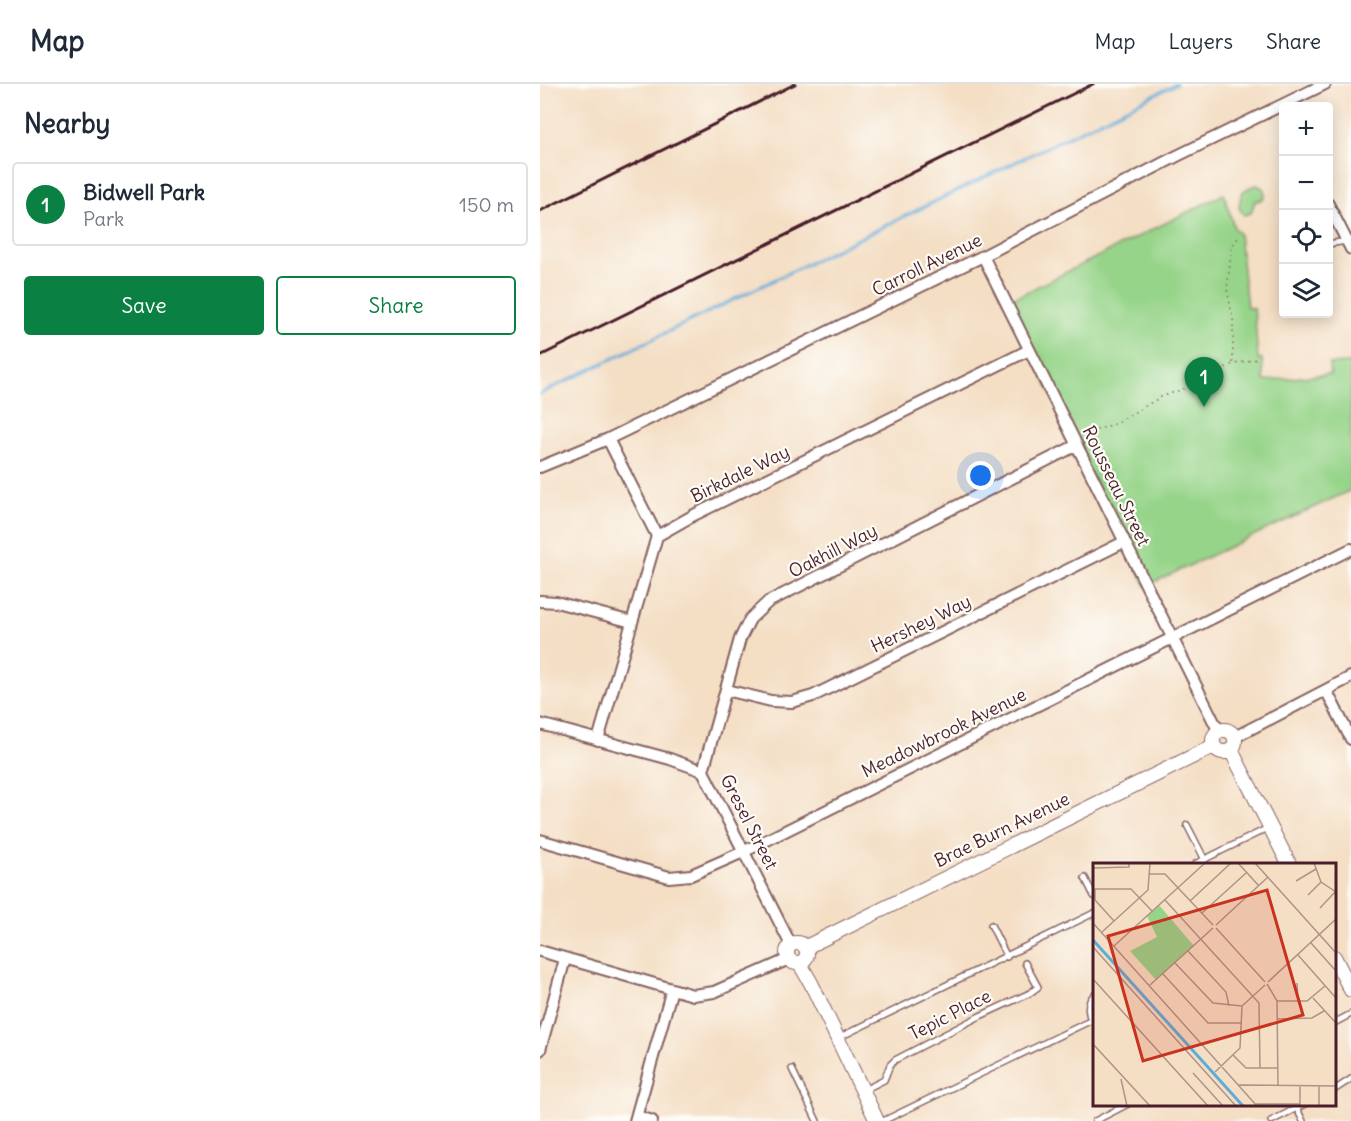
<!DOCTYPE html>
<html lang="en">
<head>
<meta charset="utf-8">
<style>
  body { margin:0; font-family:Delius,sans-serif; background:#f6f6f7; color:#1f2937 }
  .controls { position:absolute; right:18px; top:18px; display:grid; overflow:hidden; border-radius:6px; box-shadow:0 3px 15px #0003 }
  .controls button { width:54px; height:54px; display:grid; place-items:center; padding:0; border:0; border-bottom:2px solid #e0e1e3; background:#fff; color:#1f2937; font:30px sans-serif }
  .you { position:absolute; left:441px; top:392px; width:21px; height:21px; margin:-15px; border:4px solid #fff; border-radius:50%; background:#1a73e8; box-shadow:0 0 0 9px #1a73e833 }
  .badge { display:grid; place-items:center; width:39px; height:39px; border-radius:50%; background:#0b8043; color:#fff; font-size:20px; font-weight:700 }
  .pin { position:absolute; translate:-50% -50px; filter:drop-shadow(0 2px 3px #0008) }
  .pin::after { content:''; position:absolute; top:32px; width:21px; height:18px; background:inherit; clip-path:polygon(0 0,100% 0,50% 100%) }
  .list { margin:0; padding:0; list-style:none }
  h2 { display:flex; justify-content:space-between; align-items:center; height:78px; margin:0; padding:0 24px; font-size:26px }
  h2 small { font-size:20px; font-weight:400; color:#747a83 }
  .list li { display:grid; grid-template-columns:39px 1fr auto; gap:18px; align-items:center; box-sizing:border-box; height:84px; margin:0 12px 12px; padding:0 12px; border:2px solid #e0e1e3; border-radius:6px }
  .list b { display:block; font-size:22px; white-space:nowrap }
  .list p { margin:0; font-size:20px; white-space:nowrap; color:#747a83 }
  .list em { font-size:20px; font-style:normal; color:#747a83 }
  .actions { display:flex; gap:12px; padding:18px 24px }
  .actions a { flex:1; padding:14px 0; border:2px solid #0b8043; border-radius:6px; text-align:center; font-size:21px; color:#0b8043 }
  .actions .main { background:#0b8043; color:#fff }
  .icon { flex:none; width:33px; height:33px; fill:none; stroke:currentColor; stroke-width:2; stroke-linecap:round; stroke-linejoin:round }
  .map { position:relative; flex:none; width:811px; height:1037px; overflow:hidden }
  header { display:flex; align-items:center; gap:36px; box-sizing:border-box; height:84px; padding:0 30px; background:#fff; border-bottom:2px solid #e0e1e3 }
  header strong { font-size:28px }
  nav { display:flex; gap:33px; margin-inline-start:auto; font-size:21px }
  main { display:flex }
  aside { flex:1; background:#fff }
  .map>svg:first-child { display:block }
  .green { fill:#96d489; stroke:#707a5a; stroke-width:1.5 }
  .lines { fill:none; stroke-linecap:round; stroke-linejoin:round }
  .stream { stroke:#60acd9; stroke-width:3 }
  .service-casing { stroke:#866261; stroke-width:8 }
  .minor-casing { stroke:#866261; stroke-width:14 }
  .tertiary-casing { stroke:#866261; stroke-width:16 }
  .path { stroke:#866261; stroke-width:1.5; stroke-dasharray:1.5 4.5; stroke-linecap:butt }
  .service { stroke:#fff; stroke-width:5 }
  .minor { stroke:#fff; stroke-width:10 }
  .tertiary { stroke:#fff; stroke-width:14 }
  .rail { stroke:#4a1f2b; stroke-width:3 }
  .labels { text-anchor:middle; stroke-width:4.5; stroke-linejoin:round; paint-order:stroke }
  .street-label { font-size:18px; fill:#4a1f2b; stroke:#fdfcf7 }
  .inset-river { fill:none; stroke:#60acd9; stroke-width:3 }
  .inset-road { fill:none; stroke:#b09287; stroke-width:1.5 }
  .view { fill:#c8321e; fill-opacity:0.15; stroke:#c8321e; stroke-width:3 }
  .inset-edge { fill:none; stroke:#4a1f2b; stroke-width:3 }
</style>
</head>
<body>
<header>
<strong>Map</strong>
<nav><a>Map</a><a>Layers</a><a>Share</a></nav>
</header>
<main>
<aside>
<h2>Nearby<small></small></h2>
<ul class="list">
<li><span class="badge">1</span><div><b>Bidwell Park</b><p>Park</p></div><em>150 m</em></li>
</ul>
<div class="actions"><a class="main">Save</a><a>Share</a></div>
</aside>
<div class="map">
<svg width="811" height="1037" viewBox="0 0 811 1037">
  <rect width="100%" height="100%" fill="#fdfcf7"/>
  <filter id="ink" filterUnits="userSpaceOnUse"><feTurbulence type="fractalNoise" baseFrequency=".0167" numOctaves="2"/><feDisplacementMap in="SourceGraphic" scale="12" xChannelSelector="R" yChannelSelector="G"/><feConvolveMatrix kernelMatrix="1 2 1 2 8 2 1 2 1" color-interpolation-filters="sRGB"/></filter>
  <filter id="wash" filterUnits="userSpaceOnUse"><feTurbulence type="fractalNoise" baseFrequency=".008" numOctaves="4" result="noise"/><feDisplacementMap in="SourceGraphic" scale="24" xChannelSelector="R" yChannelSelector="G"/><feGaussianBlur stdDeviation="1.35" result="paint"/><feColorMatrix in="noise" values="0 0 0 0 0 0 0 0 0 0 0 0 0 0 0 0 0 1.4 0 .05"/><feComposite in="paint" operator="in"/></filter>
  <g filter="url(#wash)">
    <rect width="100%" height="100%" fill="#f4dec4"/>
    <path class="green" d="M717,101L724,105L725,112L721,116L715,117L711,129L704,131L699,124C701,109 701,105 717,101Z
      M684,110L694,144L699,150L707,224H714L718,275H722L724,297L790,290L789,280L811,279V406L606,502L466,218Z"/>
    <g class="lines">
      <path class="stream" d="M0,310L636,0"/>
    </g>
  </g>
  <g filter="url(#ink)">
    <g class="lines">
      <g class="service-casing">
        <path id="service" d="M788,160L807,157
          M647,741L665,776
          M655,780L728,744
          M545,794L554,812
          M451,841L467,873
          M551,937C548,927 546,919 554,911
          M794,939L811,930
          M298,954L554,829
          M252,985L277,1037
          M324,1006L344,996L350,981L355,976L440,932L490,909L498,903L485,879
          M794,1006L811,995
          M757,1025L763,1037
          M343,1037L554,935
          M555,1037L588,1020
          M731,1037L765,1020"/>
      </g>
      <g class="minor-casing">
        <path id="minor" d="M788,120L811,165
          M443,172L679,648
          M68,355L117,452
          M0,383L68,355L443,172L637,72L785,0
          M0,517L16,518L92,538
          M186,606L231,617L252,618L273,612L584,458
          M786,606L811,655
          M0,640L130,675L163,687L251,861
          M695,653L811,593
          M58,656L117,452L154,431L489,266
          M163,687L200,555L210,535L228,518L537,361
          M0,756L129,793L151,791L203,768L811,465
          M0,867L132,905
          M0,966L25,875
          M97,1032L112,1037
          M95,1037L132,905L153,911L174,908L249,875"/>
      </g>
      <g class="tertiary-casing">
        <path id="tertiary" d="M673 657a11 11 0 1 1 22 0a11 11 0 1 1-22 0Z
          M691,666L749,780
          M247 869a10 10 0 1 1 20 0a10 10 0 1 1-20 0Z
          M266,863L674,662
          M794,873L811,906
          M260,880L271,899L337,1037"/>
      </g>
      <path class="path" d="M693,279V236L687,205L692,162L698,154
        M545,350L574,340L621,313L665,297L690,281L716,275"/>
      <use href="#service" class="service"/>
      <use href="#minor" class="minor"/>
      <use href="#tertiary" class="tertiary"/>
      <path class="rail" d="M0,127L255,0
        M0,272L553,0"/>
    </g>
  </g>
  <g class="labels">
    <g class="street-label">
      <text transform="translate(387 181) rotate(-26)" y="6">Carroll Avenue</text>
      <text transform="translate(200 390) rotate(-26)" y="6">Birkdale Way</text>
      <text transform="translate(576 402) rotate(64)" y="6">Rousseau Street</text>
      <text transform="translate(293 467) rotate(-27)" y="6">Oakhill Way</text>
      <text transform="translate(381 540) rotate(-26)" y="6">Hershey Way</text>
      <text transform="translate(404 649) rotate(-26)" y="6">Meadowbrook Avenue</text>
      <text transform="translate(209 738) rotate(63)" y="6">Gresel Street</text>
      <text transform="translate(462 746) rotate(-26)" y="6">Brae Burn Avenue</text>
      <text transform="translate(410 931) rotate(-27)" y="6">Tepic Place</text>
    </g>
  </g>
  <g transform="translate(553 779)">
    <rect width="243" height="243" fill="#f4dec4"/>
    <path d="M66,42L101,83L63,117L37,88L64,74L54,53Z" fill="#96d489"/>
    <path class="inset-river" d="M0,77L150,243"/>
    <path class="inset-road" d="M145,0L166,23M162,0L243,90M221,0L228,19L243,29M0,5L36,4V0M57,11H72L120,62M203,18L223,6M0,26H38L59,48M2,26V37L21,58M215,32L228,19M72,37L166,140L167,205M97,38L138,0M227,45L242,29M109,50L153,10M0,60L164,243M123,62L175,14M123,65L172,119M9,69L55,27L57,0M218,80L243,108M21,83L112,0M0,84L143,243M95,88L133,129L136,143M205,92L243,135M82,100L120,140L149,143M70,111L115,160H149M0,116L115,243M175,119L243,56M204,120L205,138M174,121L184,138H214L232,123M57,122L120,65M220,135L243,160M184,138L185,222M184,156L219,155L231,148M0,181L57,243M140,192L153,205H185M122,209L147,185L149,143L172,122M100,210L130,243M28,216L34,243M146,222L243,223M207,222V243M226,222V243M163,241H207"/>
    <path class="view" d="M174,27L210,152L50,198L15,73Z"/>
    <rect width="243" height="243" class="inset-edge"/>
  </g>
</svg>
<div class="controls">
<button>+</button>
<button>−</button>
<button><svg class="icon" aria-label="locate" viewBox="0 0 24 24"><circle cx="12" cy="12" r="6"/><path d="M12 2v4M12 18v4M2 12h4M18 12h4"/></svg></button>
<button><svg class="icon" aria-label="layers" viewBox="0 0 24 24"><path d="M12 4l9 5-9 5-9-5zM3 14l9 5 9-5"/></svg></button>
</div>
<div class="you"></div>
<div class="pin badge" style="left:664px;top:323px">1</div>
</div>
</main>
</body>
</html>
